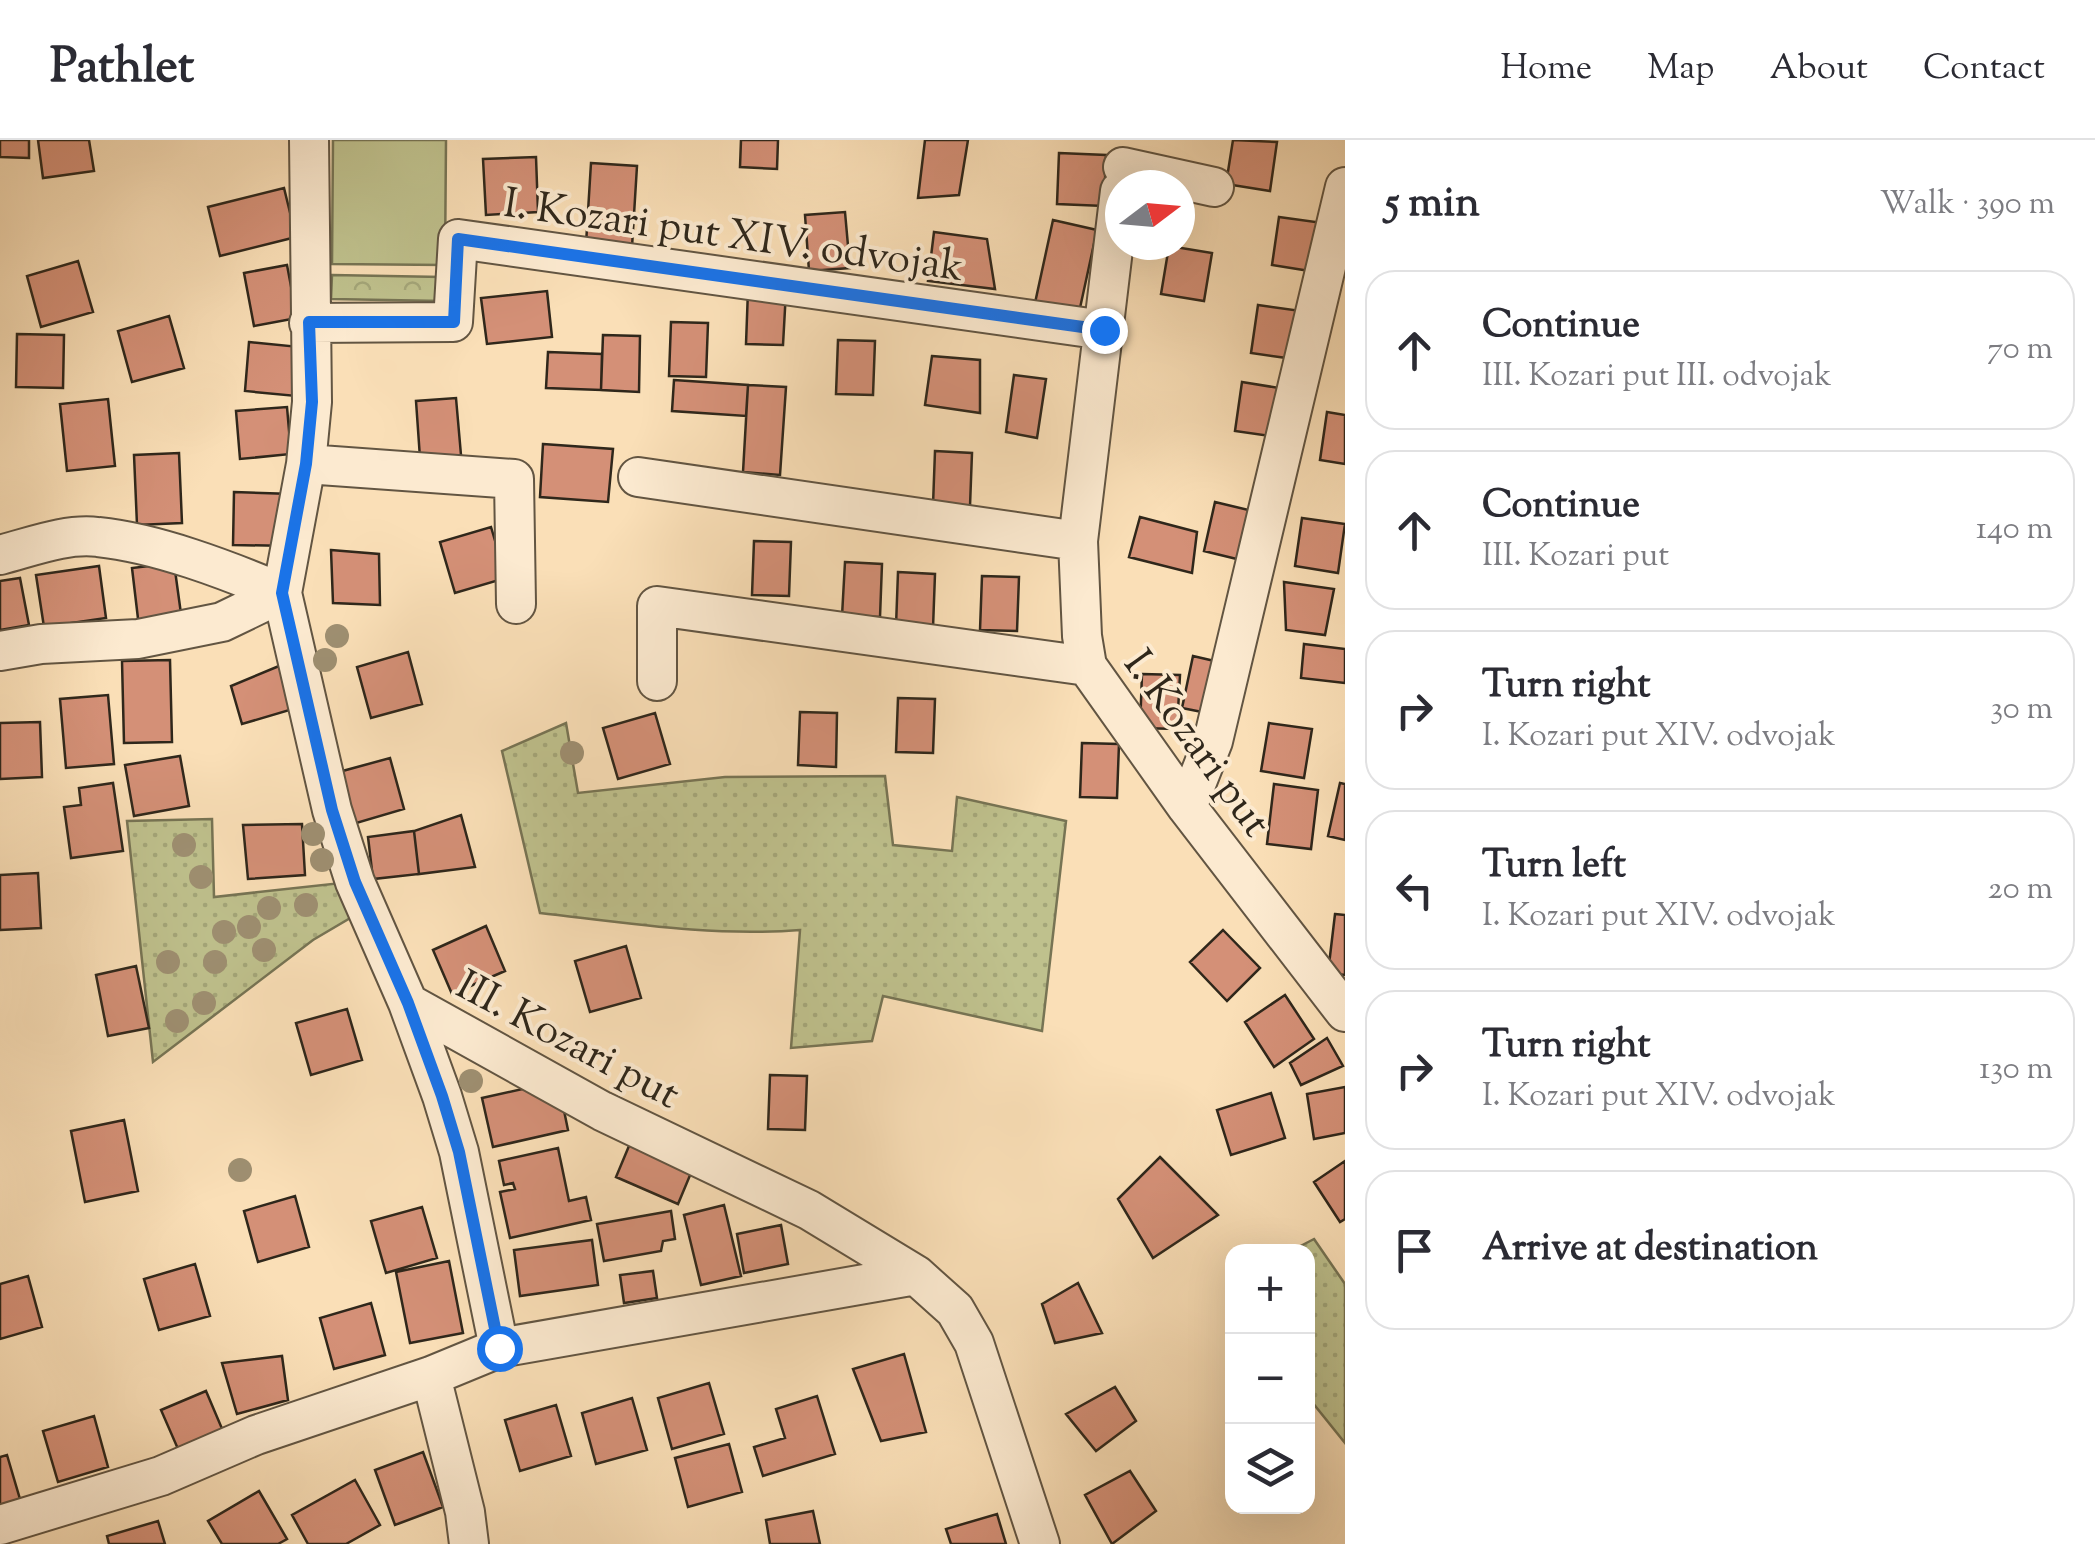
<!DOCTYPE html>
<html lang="en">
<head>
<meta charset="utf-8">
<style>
  body { margin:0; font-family:"Sorts Mill Goudy",serif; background:#f2f2f3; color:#2b2b33 }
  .controls { position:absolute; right:30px; bottom:30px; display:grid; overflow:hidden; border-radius:20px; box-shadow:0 10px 40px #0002 }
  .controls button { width:90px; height:90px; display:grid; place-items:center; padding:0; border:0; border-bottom:2px solid #e1e1e2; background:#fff; color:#2b2b33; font:50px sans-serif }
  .compass { position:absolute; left:1105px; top:30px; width:90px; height:90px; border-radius:50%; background:#fff; box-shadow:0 10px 40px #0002; rotate:74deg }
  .stop { position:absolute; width:30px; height:30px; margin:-22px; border:8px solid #1a73e8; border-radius:50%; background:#fff }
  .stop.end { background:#1a73e8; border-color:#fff; box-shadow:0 2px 10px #0008 }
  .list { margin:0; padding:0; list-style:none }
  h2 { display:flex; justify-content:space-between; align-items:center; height:130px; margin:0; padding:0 40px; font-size:42px }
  h2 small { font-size:32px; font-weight:400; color:#7c7c81 }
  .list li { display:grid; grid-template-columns:65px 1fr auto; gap:30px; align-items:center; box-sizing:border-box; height:160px; margin:0 20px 20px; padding:0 20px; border:2px solid #e1e1e2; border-radius:30px }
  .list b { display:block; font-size:38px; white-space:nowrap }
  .list p { margin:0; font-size:32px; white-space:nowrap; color:#7c7c81 }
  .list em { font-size:32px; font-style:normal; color:#7c7c81 }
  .icon { flex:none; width:55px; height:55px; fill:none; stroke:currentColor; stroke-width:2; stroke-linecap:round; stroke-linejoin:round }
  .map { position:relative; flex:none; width:1345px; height:1404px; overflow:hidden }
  header { display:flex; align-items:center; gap:60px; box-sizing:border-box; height:140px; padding:0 50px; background:#fff; border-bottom:2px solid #e1e1e2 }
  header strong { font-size:48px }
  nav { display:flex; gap:55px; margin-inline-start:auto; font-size:35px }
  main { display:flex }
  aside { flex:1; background:#fff }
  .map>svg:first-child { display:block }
  .grass { fill:#bfc18d; stroke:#777454; stroke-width:2.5 }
  .park { fill:url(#park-crowns); stroke:#777454; stroke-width:2.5 }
  .garden { fill:url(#garden-dots); stroke:#777454; stroke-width:2.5 }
  .building { fill:#d49077; stroke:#2f271b; stroke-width:2.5 }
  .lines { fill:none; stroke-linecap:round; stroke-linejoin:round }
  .minor-casing { stroke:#625542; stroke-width:42 }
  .minor { stroke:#fcead0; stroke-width:38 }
  .tree { fill:#9e8f71 }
  .route { stroke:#1a73e8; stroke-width:12 }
  .labels { text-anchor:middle; stroke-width:8; stroke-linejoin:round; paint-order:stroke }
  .street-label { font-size:42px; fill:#2f271b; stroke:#fcead0 }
</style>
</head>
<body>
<header>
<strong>Pathlet</strong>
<nav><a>Home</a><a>Map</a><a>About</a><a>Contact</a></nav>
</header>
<main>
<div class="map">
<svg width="1345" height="1404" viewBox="0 0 1345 1404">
  <defs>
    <pattern id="park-crowns" width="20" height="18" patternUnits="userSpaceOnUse" patternTransform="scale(2.5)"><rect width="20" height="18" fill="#bfc18d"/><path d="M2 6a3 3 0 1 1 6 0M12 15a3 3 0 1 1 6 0" fill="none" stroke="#a4a679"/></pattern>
    <pattern id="garden-dots" width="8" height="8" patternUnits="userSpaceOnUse" patternTransform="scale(2.5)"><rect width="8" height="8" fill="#bfc18d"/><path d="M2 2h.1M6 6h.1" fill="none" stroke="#a4a679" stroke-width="1.8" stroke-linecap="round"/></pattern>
  </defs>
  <rect width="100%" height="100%" fill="#fadfb7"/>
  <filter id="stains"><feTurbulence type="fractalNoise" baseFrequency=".002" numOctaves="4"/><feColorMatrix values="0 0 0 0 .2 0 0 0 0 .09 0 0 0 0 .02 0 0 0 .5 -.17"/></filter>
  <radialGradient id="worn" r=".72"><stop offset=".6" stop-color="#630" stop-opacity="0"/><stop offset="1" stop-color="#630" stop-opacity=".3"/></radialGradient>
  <path class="grass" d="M333,0H446L445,125L332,124Z"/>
  <path class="park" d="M332,135L442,137V161L331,159Z"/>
  <path class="garden" d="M566,583L578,653L725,637L885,636L893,705L952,711L957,657L1066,681L1042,891L883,856L872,901L791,908L800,790C713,797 627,783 540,773L502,611Z
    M212,679L214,757L341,743L357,774L313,800L153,922L127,681Z
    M1314,1099L1345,1144V1303L1308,1257V1112L1291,1111Z"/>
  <path class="building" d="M0,0H29V18L0,17Z
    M38,0H89L94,31L43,38Z
    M741,0H778L777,29L740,27Z
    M925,0H968L959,55L918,58Z
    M1233,0L1277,2L1270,51L1226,44Z
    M1059,13L1106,15L1104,66L1057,64Z
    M536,17L538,72L486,75L483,19Z
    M591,23L637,26L632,107L586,104Z
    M284,48L296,97L220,116L208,67Z
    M845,72L850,128L809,131L805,75Z
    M1279,77L1323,83L1316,132L1272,125Z
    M1053,80L1097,90L1080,168L1035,163Z
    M934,92L987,99L995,149L928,141Z
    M1169,106L1212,113L1204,161L1161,154Z
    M78,121L93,172L41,187L27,136Z
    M287,125L297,178L254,186L244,133Z
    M748,150L786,151L783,205L746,204Z
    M547,151L552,197L487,204L481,158Z
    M1258,165L1301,171L1294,219L1251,213Z
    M169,176L184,228L132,242L118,191Z
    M671,182L708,183L706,237L669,236Z
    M17,194L64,195L63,248L16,247Z
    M603,195L640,196L639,252L601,250Z
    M838,200L875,201L873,255L836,254Z
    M249,202L300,207L296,256L245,251Z
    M548,212L602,214L601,250L546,248Z
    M932,216L980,220V273L925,265Z
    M1014,235L1046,239L1037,298L1006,292Z
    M674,240L748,245L746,276L672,271Z
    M1242,242L1285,249L1278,297L1235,291Z
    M748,245L786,247L780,335L743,332Z
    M456,258L461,315L420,318L416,261Z
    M108,259L115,326L67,331L60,264Z
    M287,267L291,314L240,319L236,271Z
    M1327,272L1345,275V324L1320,320Z
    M543,304L613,309L608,362L540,357Z
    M935,311L972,313L970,366L933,365Z
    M179,313L182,383L137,385L134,315Z
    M234,352L292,354L291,406L233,405Z
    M1215,362L1261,373L1249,422L1204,411Z
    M1140,377L1197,392L1192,433L1129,417Z
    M1302,378L1345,384L1338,433L1295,426Z
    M491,387L506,438L455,453L440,402Z
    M754,401L791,402L789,456L752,455Z
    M331,410L379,414L380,465L333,463Z
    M845,422L882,424L880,477L842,476Z
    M174,423L182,481L139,487L132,428Z
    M99,426L106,478L44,487L36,435Z
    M898,432L935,434L933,488L896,486Z
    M982,436L1019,437L1017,491L980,490Z
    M20,438L29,485L0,490V441Z
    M1284,442L1334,449L1325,495L1286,490Z
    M1304,504L1345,509V543L1301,538Z
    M408,512L422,564L371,578L357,527Z
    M1193,516L1223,523L1212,574L1182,568Z
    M170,520L172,602L124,603L122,521Z
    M279,526L293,569L242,584L231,546Z
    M1142,534L1180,535L1177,589L1140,588Z
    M108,555L114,624L66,628L60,559Z
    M898,558L935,559L933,613L896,612Z
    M800,572L837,573L836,627L798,625Z
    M655,573L670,624L618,639L603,588Z
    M40,582L42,637L0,639V583Z
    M1269,583L1312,589L1304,638L1261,631Z
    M1082,603L1119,604L1117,658L1080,657Z
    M180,616L189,666L134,676L125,625Z
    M390,618L404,669L353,684L339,632Z
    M113,643L123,711L71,718L64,667L81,665L79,648Z
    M1340,643L1345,644V700L1328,696Z
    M1274,644L1318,650L1311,709L1267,704Z
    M461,675L475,727L419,734L414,691Z
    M302,684L305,735L248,739L243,685Z
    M414,691L419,734L373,739L368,697Z
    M38,733L41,788L0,790V735Z
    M1335,774L1345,775V835L1328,833Z
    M486,786L505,831L452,854L433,810Z
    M1223,790L1260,828L1227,861L1190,822Z
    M626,806L641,858L590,872L575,821Z
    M136,826L149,888L108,896L96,835Z
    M1285,855L1314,899L1274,927L1245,882Z
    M347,869L362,920L311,935L296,883Z
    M1327,898L1343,926L1301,945L1290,923Z
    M770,935L807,936L805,990L768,989Z
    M536,946L561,956L568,990L493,1007L482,958Z
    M1345,947V993L1314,999L1307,954Z
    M1271,953L1285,998L1231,1015L1217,970Z
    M124,980L138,1051L85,1062L71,991Z
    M634,994L696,1021L678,1064L616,1037Z
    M558,1008L569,1061L586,1057L591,1080L510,1098L500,1052L515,1049L513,1043L504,1045L499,1021Z
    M1160,1017L1218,1075L1153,1118L1118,1059Z
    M1345,1021V1079L1340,1082L1314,1042Z
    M295,1056L309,1107L258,1122L244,1071Z
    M724,1065L741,1136L701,1145L684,1075Z
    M422,1067L437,1118L386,1133L371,1081Z
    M671,1071L675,1099L663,1101L661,1111L604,1121L597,1084Z
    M781,1085L788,1124L744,1133L737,1094Z
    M592,1100L598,1145L520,1156L514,1110Z
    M449,1121L463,1193L410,1203L396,1132Z
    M195,1124L210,1176L159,1190L144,1139Z
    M653,1131L657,1158L624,1163L620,1135Z
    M28,1136L42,1187L0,1199V1144Z
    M1078,1143L1102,1193L1055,1203L1042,1164Z
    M371,1163L385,1215L334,1229L320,1178Z
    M904,1214L926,1292L881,1301L853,1229Z
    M282,1216L288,1260L237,1274L222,1223Z
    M709,1243L724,1294L672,1309L658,1258Z
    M1115,1247L1136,1281L1096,1311L1066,1274Z
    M206,1251L223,1291L178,1309L161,1270Z
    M817,1256L835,1314L763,1336L754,1307L785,1298L776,1269Z
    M632,1258L647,1310L596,1324L582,1273Z
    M556,1265L571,1316L520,1331L505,1280Z
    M94,1276L108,1327L58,1342L43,1291Z
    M729,1304L742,1352L688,1367L675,1318Z
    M423,1312L443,1367L395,1385L375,1330Z
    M7,1315L22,1366L0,1372V1317Z
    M1130,1331L1156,1371L1112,1404L1085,1355Z
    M355,1340L380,1385L346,1404H308L292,1375Z
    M259,1351L287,1399L278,1404H222L208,1381Z
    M813,1371L820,1404H770L766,1380Z
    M997,1374L1006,1404H951L946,1389Z
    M158,1381L165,1404H109L107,1396Z"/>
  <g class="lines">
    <g class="minor-casing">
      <path id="minor" d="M309,0L312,262L306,324L282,453L332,670L355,742L408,863L602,971L809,1070L916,1135L955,1170L974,1203L1040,1404
        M1123,27L1214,47
        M1120,51L1078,401L1082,496L1087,526L1187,667L1345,872
        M309,183L453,182L458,99L1104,190
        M306,324L514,339L516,464
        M638,337L1078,401
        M0,415C31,407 66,393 98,397C157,403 227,430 282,453
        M0,511L41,504L138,499L222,482L282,453
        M657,541V466L1087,526
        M1187,667L1213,601L1345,47
        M408,863L442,956L459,1012L499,1208
        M431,1236L465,1372L469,1404
        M0,1385L161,1336L256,1295L431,1236L499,1208L916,1135"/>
    </g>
    <use href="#minor" class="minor"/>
  </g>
  <g class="tree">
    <circle cx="337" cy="496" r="12"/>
    <circle cx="325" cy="520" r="12"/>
    <circle cx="572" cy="613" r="12"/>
    <circle cx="313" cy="694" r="12"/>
    <circle cx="184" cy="705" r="12"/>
    <circle cx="322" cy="720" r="12"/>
    <circle cx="201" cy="737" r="12"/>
    <circle cx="306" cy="765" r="12"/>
    <circle cx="269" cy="768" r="12"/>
    <circle cx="249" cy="787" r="12"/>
    <circle cx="224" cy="792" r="12"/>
    <circle cx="264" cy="810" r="12"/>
    <circle cx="168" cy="822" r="12"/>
    <circle cx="215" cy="822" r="12"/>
    <circle cx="204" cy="863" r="12"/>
    <circle cx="177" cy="881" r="12"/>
    <circle cx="471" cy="941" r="12"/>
    <circle cx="240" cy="1030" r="12"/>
  </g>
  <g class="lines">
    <path class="route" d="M499,1208L459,1012L442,956L408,863L355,742L332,670L282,453L306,324L312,262L309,182H454L458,99L1104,190"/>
  </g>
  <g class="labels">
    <g class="street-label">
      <text transform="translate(734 93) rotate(8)" y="15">I. Kozari put XIV. odvojak</text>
      <text transform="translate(1199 602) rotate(54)" y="15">I. Kozari put</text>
      <text transform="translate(569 898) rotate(28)" y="15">III. Kozari put</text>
    </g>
  </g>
  <rect width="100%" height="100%" filter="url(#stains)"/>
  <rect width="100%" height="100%" fill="url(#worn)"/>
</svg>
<div class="controls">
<button>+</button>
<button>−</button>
<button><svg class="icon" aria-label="layers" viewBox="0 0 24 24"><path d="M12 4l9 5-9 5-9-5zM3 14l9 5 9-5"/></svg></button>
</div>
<svg class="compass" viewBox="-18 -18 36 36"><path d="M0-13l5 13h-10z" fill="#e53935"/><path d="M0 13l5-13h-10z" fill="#7c7c81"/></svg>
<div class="stop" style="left:499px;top:1208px"></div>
<div class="stop end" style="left:1104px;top:190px"></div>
</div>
<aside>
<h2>5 min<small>Walk · 390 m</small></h2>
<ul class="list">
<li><svg class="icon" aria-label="ahead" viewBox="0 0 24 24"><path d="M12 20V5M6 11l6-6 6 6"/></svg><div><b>Continue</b><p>III. Kozari put III. odvojak</p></div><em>70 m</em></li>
<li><svg class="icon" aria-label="ahead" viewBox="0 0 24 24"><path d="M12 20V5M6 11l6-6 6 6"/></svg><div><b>Continue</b><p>III. Kozari put</p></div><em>140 m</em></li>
<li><svg class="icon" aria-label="right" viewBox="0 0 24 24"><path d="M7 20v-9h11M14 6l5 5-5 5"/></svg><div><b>Turn right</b><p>I. Kozari put XIV. odvojak</p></div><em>30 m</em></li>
<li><svg class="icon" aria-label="left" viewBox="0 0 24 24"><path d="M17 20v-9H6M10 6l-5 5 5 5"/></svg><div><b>Turn left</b><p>I. Kozari put XIV. odvojak</p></div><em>20 m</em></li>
<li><svg class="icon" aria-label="right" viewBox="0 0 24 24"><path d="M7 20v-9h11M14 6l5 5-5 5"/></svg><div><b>Turn right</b><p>I. Kozari put XIV. odvojak</p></div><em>130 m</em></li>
<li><svg class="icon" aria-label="arrive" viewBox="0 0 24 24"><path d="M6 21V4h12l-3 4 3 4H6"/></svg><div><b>Arrive at destination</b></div></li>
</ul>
</aside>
</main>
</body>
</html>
